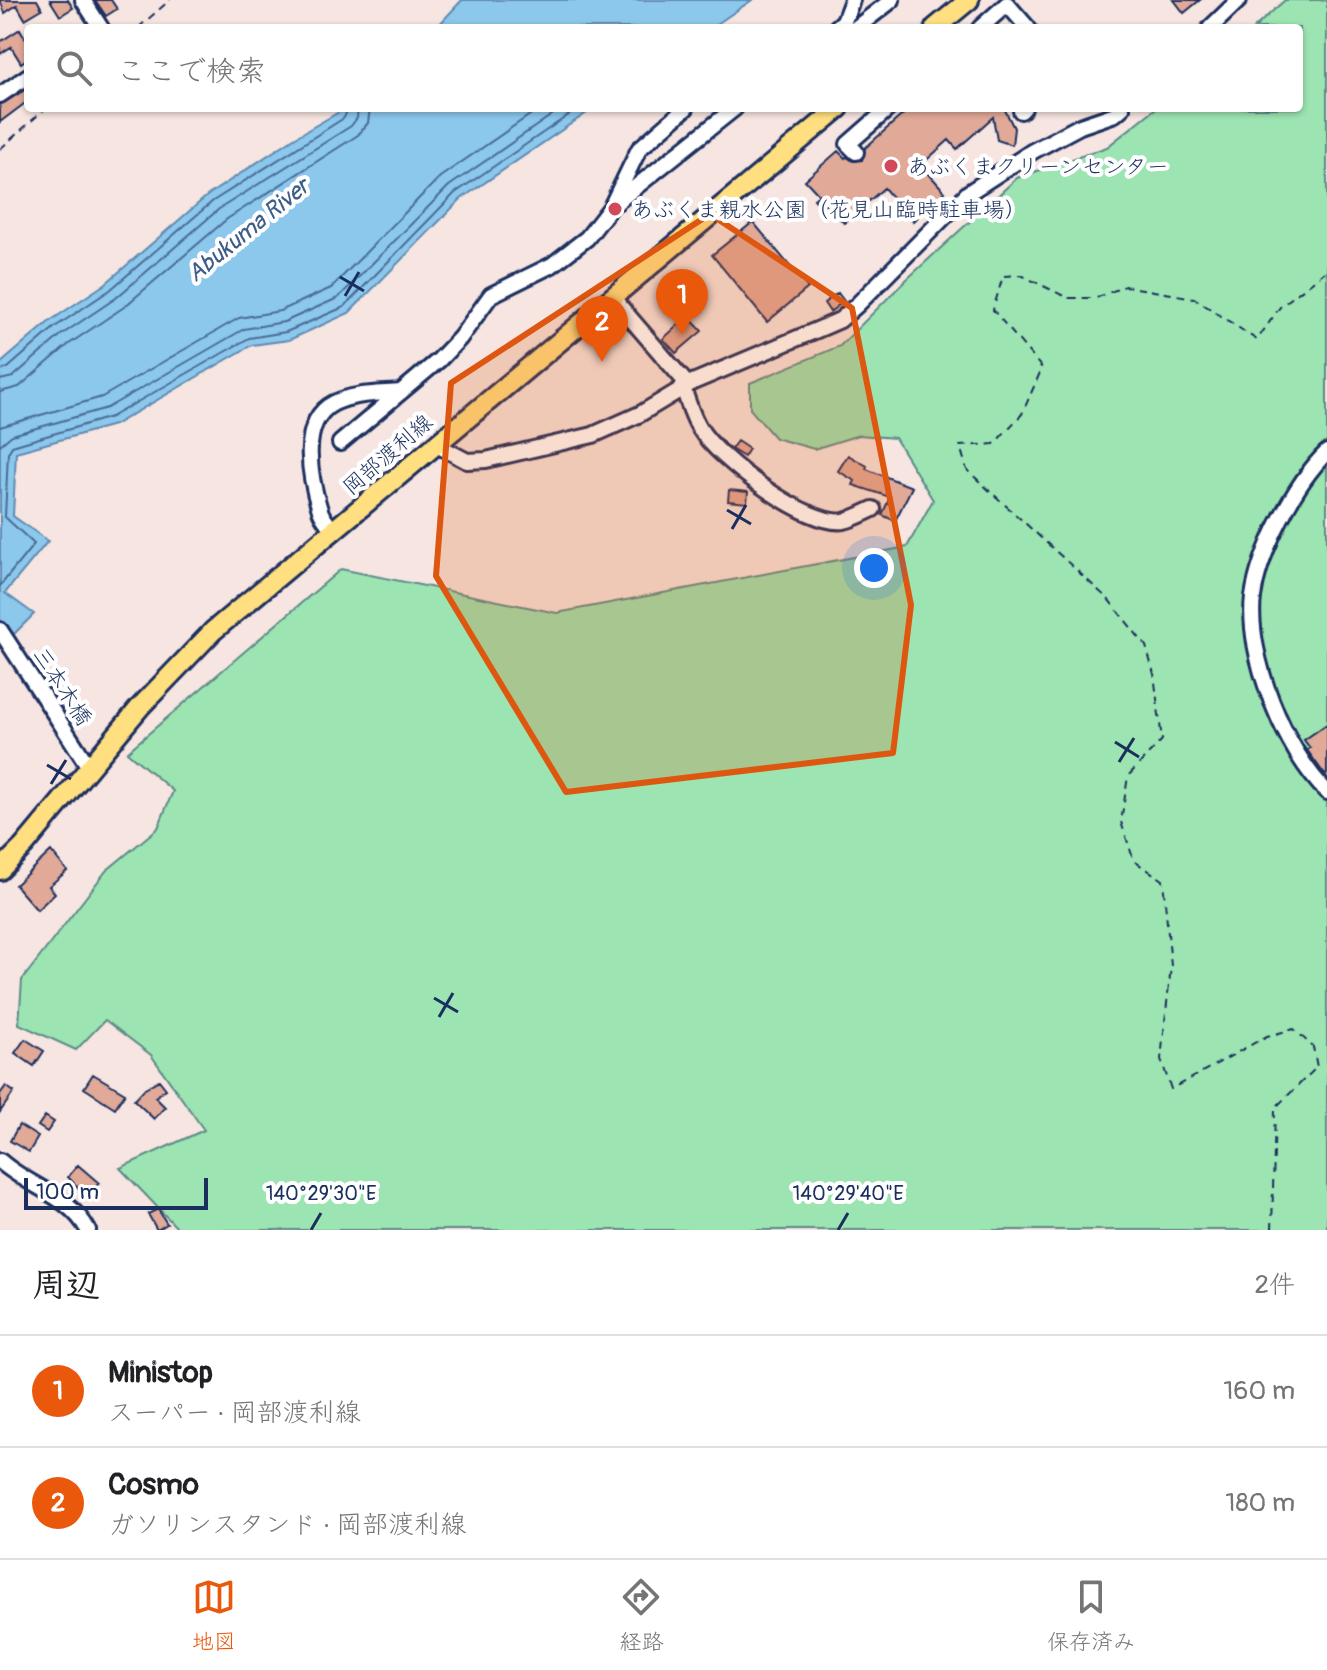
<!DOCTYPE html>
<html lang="ja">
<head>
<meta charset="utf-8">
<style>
  body { margin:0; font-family:Pangolin,"Klee One",sans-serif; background:#f2f2f2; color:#202124 }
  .scale { position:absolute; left:24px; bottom:20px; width:184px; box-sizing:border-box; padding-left:8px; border:4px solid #1b2f5e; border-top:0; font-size:22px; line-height:28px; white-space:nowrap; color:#1b2f5e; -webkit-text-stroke:6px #fff; paint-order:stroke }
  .you { position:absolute; left:874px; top:568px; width:28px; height:28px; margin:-20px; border:6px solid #fff; border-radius:50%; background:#1a73e8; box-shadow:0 0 0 12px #1a73e833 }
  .badge { display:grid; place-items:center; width:52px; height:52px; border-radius:50%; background:#ea580c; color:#fff; font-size:26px; font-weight:700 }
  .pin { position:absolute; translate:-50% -66px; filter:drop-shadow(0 2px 4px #0008) }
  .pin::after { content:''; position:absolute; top:42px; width:28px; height:24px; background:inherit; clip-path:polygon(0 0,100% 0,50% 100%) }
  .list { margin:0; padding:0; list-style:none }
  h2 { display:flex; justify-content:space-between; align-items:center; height:104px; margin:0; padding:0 32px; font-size:34px }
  h2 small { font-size:26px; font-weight:400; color:#757577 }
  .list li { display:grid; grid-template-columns:52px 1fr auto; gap:24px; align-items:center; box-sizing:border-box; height:112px; padding:0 32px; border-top:2px solid #e0e0e0 }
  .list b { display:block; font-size:30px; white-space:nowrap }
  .list p { margin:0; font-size:26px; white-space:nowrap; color:#757577 }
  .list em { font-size:26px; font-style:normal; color:#757577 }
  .icon { flex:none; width:44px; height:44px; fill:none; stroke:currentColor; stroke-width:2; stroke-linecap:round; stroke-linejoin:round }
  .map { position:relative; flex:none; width:1327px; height:1230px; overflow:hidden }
  .search { position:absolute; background:#fff; box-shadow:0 2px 6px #0004; left:24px; right:24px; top:24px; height:88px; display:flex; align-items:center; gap:20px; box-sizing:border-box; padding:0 28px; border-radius:8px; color:#757577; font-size:30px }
  .sheet { height:328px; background:#fff }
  nav { display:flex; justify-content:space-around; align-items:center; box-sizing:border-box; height:112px; border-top:2px solid #e0e0e0; background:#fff; font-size:22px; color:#757577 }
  nav a { display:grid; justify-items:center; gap:4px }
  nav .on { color:#ea580c }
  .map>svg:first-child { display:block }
  .green { fill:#9ce4b1; stroke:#5c8a88; stroke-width:2 }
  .water { fill:#8cc7ec; stroke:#5f8ab3; stroke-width:2 }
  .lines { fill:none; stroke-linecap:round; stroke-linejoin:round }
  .shore { stroke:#486c97; stroke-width:2 }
  .building { fill:#e0a998; stroke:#1b2f5e; stroke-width:2 }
  .minor-casing { stroke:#1b2f5e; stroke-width:20 }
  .major-casing { stroke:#1b2f5e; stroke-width:24 }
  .path { stroke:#1b2f5e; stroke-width:2; stroke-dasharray:8 6; stroke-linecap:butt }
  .minor { stroke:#fff; stroke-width:14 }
  .major { stroke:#ffdf80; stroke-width:18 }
  .marked { fill:#de5710; fill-opacity:0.2; stroke:#de5710; stroke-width:6; stroke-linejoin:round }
  .ticks { fill:none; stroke:#1b2f5e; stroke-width:3 }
  .poi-dot { fill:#d1495b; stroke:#fff; stroke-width:3 }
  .labels { text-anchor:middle; stroke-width:8; stroke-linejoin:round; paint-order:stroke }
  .poi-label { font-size:22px; fill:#1b2f5e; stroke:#fff; text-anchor:start }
  .street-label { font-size:22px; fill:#1b2f5e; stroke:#fff }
  .water-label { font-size:24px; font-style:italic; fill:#3d5d89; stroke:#fff }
  .ticks-label { font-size:20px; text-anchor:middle; fill:#1b2f5e; stroke:#fff; stroke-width:8; stroke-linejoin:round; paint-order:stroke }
</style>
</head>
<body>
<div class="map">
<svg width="1327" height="1230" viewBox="0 0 1327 1230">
  <rect width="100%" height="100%" fill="#f6e5e0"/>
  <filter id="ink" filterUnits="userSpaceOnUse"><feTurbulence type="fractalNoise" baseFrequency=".0125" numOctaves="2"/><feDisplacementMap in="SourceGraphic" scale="16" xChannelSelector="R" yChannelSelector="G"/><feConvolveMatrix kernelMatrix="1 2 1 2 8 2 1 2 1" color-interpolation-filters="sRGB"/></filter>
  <g filter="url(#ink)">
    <path class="green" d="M1285,0H1327V1230H179L120,1168L204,1130L151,1055L105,1020L76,1050L19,1024L22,980L106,871L158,828L173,791L127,752L341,569L557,613L907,547L933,500L895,438L859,435L814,449L775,438L750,409V383L840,346L906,280L1017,178L1107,147L1156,108H1299V28H1254Z"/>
    <path class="water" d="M462,0H752L711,28H436Z
      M346,108H594L461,199L349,313L289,340L252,345L114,425L16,452L13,516L48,541L5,593L34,614L0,648V364L50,321L105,284L208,195L294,138Z"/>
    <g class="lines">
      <path class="shore" d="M0,370L8,368L55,327L110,290L213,201L344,118L348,108
        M0,380L13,377L61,335L116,298L219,209L351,126L357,118L358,108
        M0,392L19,387L69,344L124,307L227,219L358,135L368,123L370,108
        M0,427L102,397L239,318L280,311L331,288L440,177L540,108
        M0,445L12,435L107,408L244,329L284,322L338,298L449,186L562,108
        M0,586L34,544L5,517L8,453L12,446L111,417L249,338L286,332L344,307L455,193L579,108"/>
    </g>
    <path class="building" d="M0,0H37L42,9L25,19L17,5L5,13Z
      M50,0H68L73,8L60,16Z
      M95,0H111L117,9L106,16Z
      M1174,0H1200L1184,13Z
      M20,29L28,43V58L21,63L11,47L0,54V42Z
      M28,88V101L0,122V105Z
      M910,108H1004L1014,128L1012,145L997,140L993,117L957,149L949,140L921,165L945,192L913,221L884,188L844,223L826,203L821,207L814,199L819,195L805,180L838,151L845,158L847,157L853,161L862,160L865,148Z
      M753,222L808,288L767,322L712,255Z
      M838,293L844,301L830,312L824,303Z
      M688,316L702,331L676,353L663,339Z
      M737,441L749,449L744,457L731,449Z
      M848,455L867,466L866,469L912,487L895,521L882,515L890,497L853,485L855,481L838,471Z
      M729,490L748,492L747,503L728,501Z
      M1327,724V774L1325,775L1307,750L1310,748L1304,740Z
      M51,851L67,871L49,886L55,893L37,910L15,885Z
      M25,1039L44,1051L34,1066L15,1053Z
      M93,1074L125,1093L115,1108L84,1088Z
      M159,1080L166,1089L155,1097L165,1107L154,1119L134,1100L145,1088Z
      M6,1086L14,1092L0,1112V1094Z
      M45,1116L54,1122L47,1132L38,1126Z
      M19,1125L38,1137L29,1152L10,1141Z
      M78,1165L99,1183L87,1197L68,1177Z
      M158,1209L167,1224L157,1230L148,1214Z"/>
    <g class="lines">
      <g class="minor-casing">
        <path id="minor" d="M83,0L101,28
          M836,28L844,21L852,0
          M856,28L892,0
          M980,28L1007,4L1028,28
          M1210,28L1239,0
          M0,95L28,76
          M1021,111L1024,108
          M856,152L848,144L889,108
          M617,202L735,108
          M612,297L688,385
          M683,388C688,401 692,417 700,429C718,459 808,527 844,521C853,519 864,513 873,509
          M340,443L439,360L460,338L491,295L552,265L587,238L611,207L639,149L686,108
          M435,444L467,461L486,460L593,435L640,414L693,382L824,327L840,320L857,305L968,193L1033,151L1080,126L1115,114L1122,108
          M1327,452C1295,483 1259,552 1253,597C1246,656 1285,751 1327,792
          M333,531C329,524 322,518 320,510C310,479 298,421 334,403C354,393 380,394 401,392
          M0,630L89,767
          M0,1161C29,1187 69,1195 88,1230"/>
      </g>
      <g class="major-casing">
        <path id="major" d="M935,28L969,0
          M0,870L24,846L140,707L213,631L839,108"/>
      </g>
      <path class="path" d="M138,28L170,0
        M0,149L46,108
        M1272,1230L1275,1108L1317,1067L1313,1047L1294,1029L1267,1036L1171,1089L1161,1059L1171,966L1163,880L1134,861L1121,822L1128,776L1162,740L1154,674L1146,646L1108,599L967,470L960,446L994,444L1022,414L1042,368L993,310L1003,276L1021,275L1068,298H1096L1125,286L1194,298L1257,340L1280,307L1327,270"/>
      <use href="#minor" class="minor"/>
      <use href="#major" class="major"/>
    </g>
  </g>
  <path class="marked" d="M710,214L852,308L911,605L893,753L566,792L436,576L451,383Z"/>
  <path class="ticks" d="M340,277L364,291M345,296L359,272M727,510L751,524M732,529L746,505M1115,742L1139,757M1119,762L1134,738M47,765L71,779M51,784L66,760M434,998L458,1012M439,1017L453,993M311,1230L321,1213M838,1230L848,1213"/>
  <g class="poi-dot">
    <circle cx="891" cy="166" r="8"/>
    <circle cx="615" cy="209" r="8"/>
  </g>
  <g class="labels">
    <g class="poi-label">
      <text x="907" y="174">あぶくまクリーンセンター</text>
      <text x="631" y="217">あぶくま親水公園（花見山臨時駐車場）</text>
    </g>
    <g class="street-label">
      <text transform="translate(387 454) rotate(-41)" y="8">岡部渡利線</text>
      <text transform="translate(63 686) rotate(57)" y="8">三本木橋</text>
    </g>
    <g class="water-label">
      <text transform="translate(248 230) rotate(-39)" y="8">Abukuma River</text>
    </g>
  </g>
  <g class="ticks-label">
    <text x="321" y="1200">140°29'30"E</text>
    <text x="848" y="1200">140°29'40"E</text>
  </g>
</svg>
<div class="scale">100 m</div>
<div class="you"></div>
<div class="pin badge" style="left:682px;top:335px">1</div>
<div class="pin badge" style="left:602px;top:362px">2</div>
<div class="search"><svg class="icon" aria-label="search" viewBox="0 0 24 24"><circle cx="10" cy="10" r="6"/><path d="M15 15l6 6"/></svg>ここで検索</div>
</div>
<section class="sheet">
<h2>周辺<small>2件</small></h2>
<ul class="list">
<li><span class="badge">1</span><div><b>Ministop</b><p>スーパー · 岡部渡利線</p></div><em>160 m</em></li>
<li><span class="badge">2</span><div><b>Cosmo</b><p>ガソリンスタンド · 岡部渡利線</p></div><em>180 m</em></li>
</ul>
</section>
<nav>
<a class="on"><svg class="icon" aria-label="map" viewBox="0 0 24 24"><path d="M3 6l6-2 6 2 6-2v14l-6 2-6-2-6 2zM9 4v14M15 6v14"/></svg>地図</a>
<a><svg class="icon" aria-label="directions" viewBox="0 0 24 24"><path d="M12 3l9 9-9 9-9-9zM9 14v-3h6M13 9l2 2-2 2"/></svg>経路</a>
<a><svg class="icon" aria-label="saved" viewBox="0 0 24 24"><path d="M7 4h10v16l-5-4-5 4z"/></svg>保存済み</a>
</nav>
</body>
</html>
